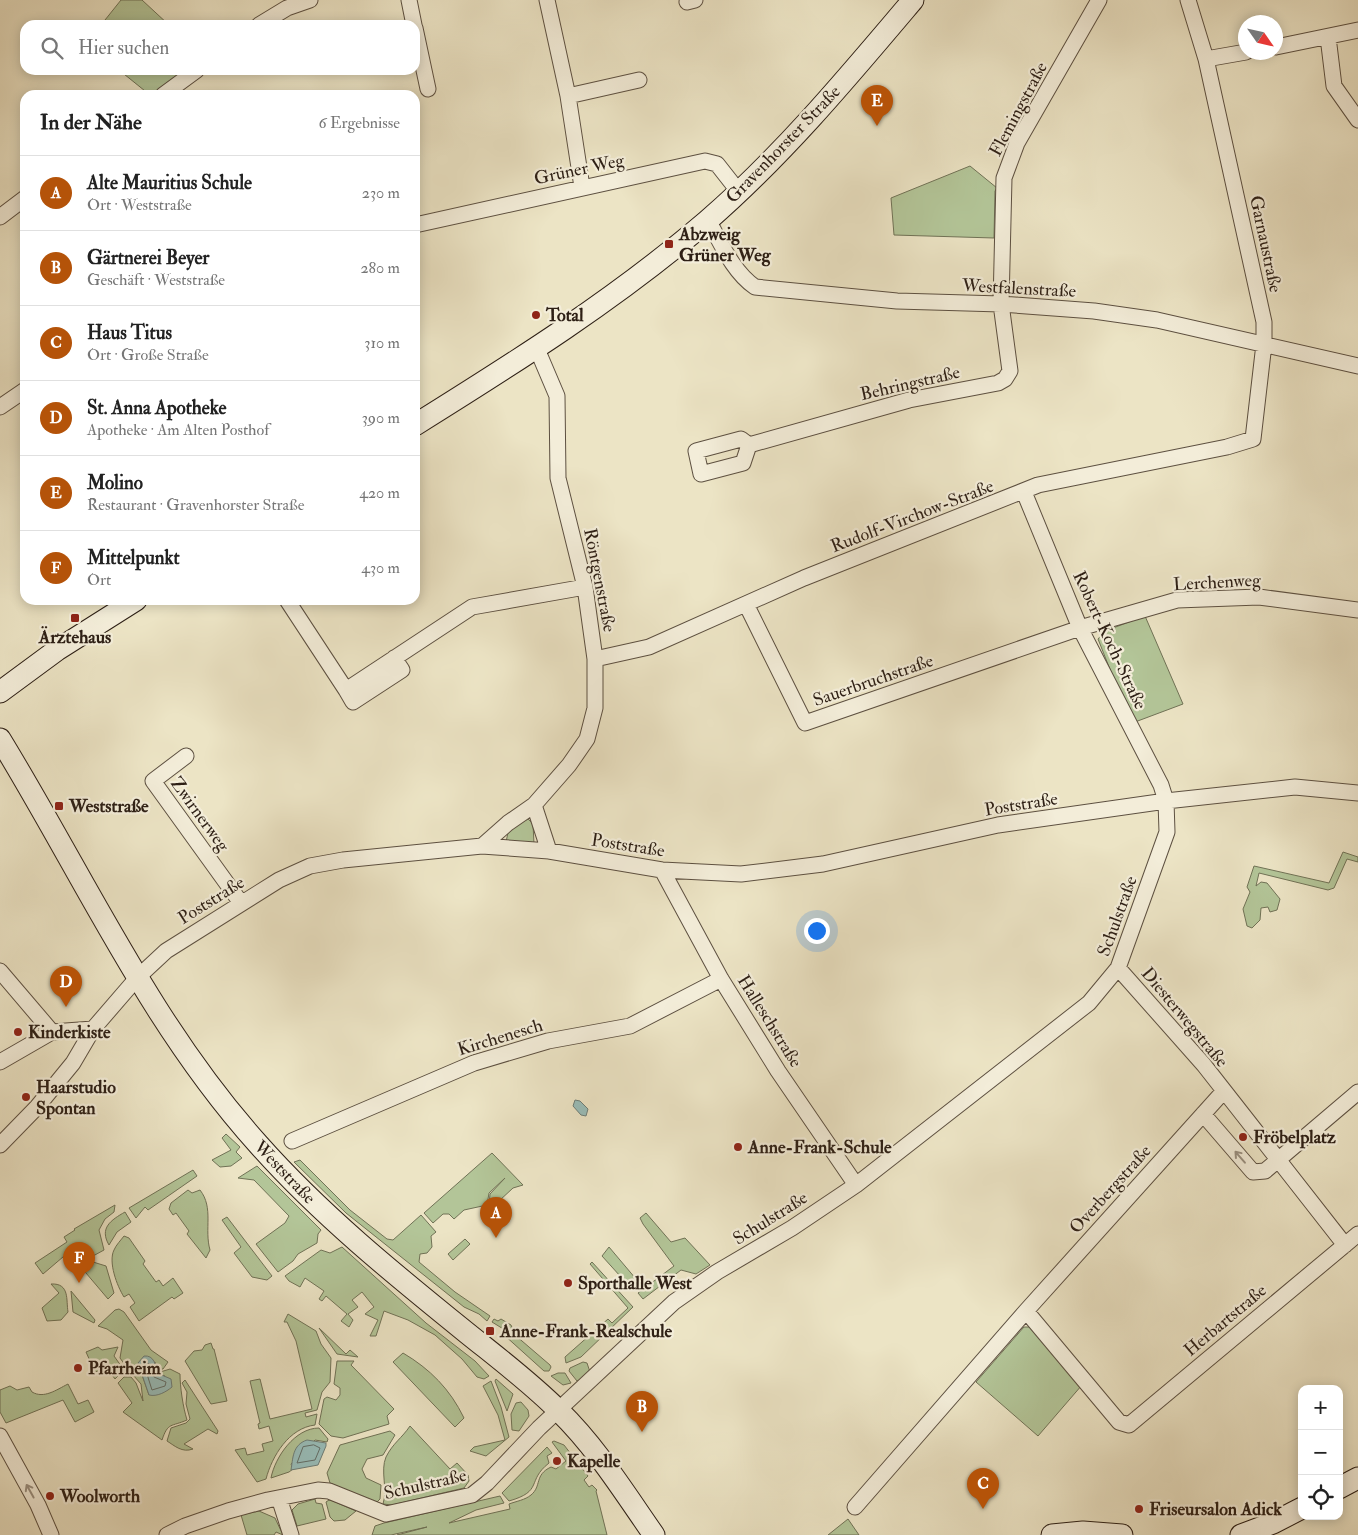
<!DOCTYPE html>
<html lang="de">
<head>
<meta charset="utf-8">
<style>
  body { margin:0; font-family:"IM FELL Double Pica",serif; background:#f2f2f2; color:#222 }
  .controls { position:absolute; right:15px; bottom:15px; display:grid; overflow:hidden; border-radius:10px; box-shadow:0 2px 12px #0003 }
  .controls button { width:45px; height:45px; display:grid; place-items:center; padding:0; border:0; border-bottom:1px solid #e0e0e0; background:#fff; color:#222; font:25px sans-serif }
  .compass { position:absolute; left:1238px; top:15px; width:45px; height:45px; border-radius:50%; background:#fff; box-shadow:0 2px 12px #0003; rotate:124deg }
  .you { position:absolute; left:816px; top:930px; width:18px; height:18px; margin:-12px; border:4px solid #fff; border-radius:50%; background:#1a73e8; box-shadow:0 0 0 8px #1a73e833 }
  .badge { display:grid; place-items:center; width:32px; height:32px; border-radius:50%; background:#b45309; color:#fff; font-size:16px; font-weight:700 }
  .pin { position:absolute; translate:-50% -41px; filter:drop-shadow(0 1px 2px #0008) }
  .pin::after { content:''; position:absolute; top:26px; width:18px; height:15px; background:inherit; clip-path:polygon(0 0,100% 0,50% 100%) }
  .list { margin:0; padding:0; list-style:none }
  h2 { display:flex; justify-content:space-between; align-items:center; height:65px; margin:0; padding:0 20px; font-size:21px }
  h2 small { font-size:16px; font-weight:400; color:#767676 }
  .list li { display:grid; grid-template-columns:32px 1fr auto; gap:15px; align-items:center; box-sizing:border-box; height:75px; padding:0 20px; border-top:1px solid #e0e0e0 }
  .list b { display:block; font-size:19px; white-space:nowrap }
  .list p { margin:0; font-size:16px; white-space:nowrap; color:#767676 }
  .list em { font-size:16px; font-style:normal; color:#767676 }
  .icon { flex:none; width:28px; height:28px; fill:none; stroke:currentColor; stroke-width:2; stroke-linecap:round; stroke-linejoin:round }
  .map { position:relative; flex:none; width:1358px; height:1535px; overflow:hidden }
  .search { position:absolute; background:#fff; box-shadow:0 2px 12px #0003; left:20px; top:20px; width:400px; height:55px; display:flex; align-items:center; gap:12px; box-sizing:border-box; padding:0 18px; border-radius:15px; color:#767676; font-size:19px }
  .panel { position:absolute; background:#fff; box-shadow:0 2px 12px #0003; left:20px; top:90px; width:400px; height:515px; border-radius:15px }
  .map>svg:first-child { display:block }
  .green { fill:#b3c598; stroke:#707256 }
  .water { fill:#99beba; stroke:#6e7e78 }
  .lines { fill:none; stroke-linecap:round; stroke-linejoin:round }
  .shore { stroke:#636e68; stroke-width:1 }
  .street-casing { stroke:#5d5041; stroke-width:17 }
  .secondary-casing { stroke:#2d1f15; stroke-width:23 }
  .street { stroke:#f3edd9; stroke-width:15 }
  .secondary { stroke:#f3edd9; stroke-width:21 }
  .oneway { stroke:#9a9081 }
  .poi-dot { fill:#8f2418; stroke:#f3edd9; stroke-width:2 }
  .labels { text-anchor:middle; stroke-width:4.5; stroke-linejoin:round; paint-order:stroke }
  .street-label { font-size:18px; fill:#2d1f15; stroke:#f3edd9 }
  .poi-label { font-size:18px; font-weight:bold; fill:#2d1f15; stroke:#f3edd9; text-anchor:start }
</style>
</head>
<body>
<div class="map">
<svg width="1358" height="1535" viewBox="0 0 1358 1535">
  <rect width="100%" height="100%" fill="#ece4c5"/>
  <filter id="stains"><feTurbulence type="fractalNoise" baseFrequency=".004" numOctaves="4"/><feColorMatrix values="0 0 0 0 .2 0 0 0 0 .09 0 0 0 0 .02 0 0 0 .5 -.17"/></filter>
  <radialGradient id="worn" r=".72"><stop offset=".6" stop-color="#630" stop-opacity="0"/><stop offset="1" stop-color="#630" stop-opacity=".3"/></radialGradient>
  <path class="green" d="M121,0H142L169,25H101Z
    M119,70H188L155,95H150Z
    M970,166L997,188L995,191L994,238L894,235L891,198Z
    M1145,616L1183,704L1135,722L1126,710L1098,639L1105,631Z
    M528,819L533,824L534,844L506,842L509,828Z
    M1343,852L1358,857V862L1347,859L1334,888L1328,890L1259,873L1256,886L1261,882L1267,883L1280,899L1277,910L1270,912L1268,907L1261,908L1260,920L1252,928L1247,926L1243,909L1250,892L1247,887L1254,866L1329,883Z
    M226,1134L240,1147L236,1152L242,1158L231,1166L220,1167L212,1160L231,1150L222,1138Z
    M492,1153L523,1185L513,1188L499,1201L500,1203L489,1206L490,1194L505,1178L489,1193L487,1205L464,1210L454,1219L449,1214H443L433,1223L424,1213Z
    M300,1160L350,1210L387,1239L393,1240L421,1215L436,1232L431,1236L432,1247L427,1253L420,1254L419,1262L455,1292L490,1316L487,1321L479,1314L464,1307L346,1213L294,1162Z
    M257,1166L321,1230L318,1234L317,1243L298,1254L293,1261L278,1272L256,1244L285,1223L289,1216L254,1180L238,1178Z
    M193,1170L197,1176L148,1210L145,1207L136,1218L129,1208Z
    M188,1190L192,1193L200,1190C214,1208 204,1229 210,1250L206,1258L187,1234L189,1231L176,1213L173,1215L169,1209L171,1203Z
    M115,1205L114,1212L105,1219L99,1230L104,1250L93,1256L81,1250L70,1251L43,1274L35,1263L67,1242L64,1237L75,1230L74,1229Z
    M125,1212L131,1222L117,1232L109,1245C99,1228 111,1220 125,1212Z
    M646,1213L671,1242L685,1238L710,1265L696,1274L681,1270L643,1299L638,1293L674,1266L643,1224L640,1218Z
    M227,1217L272,1276L267,1280L252,1277L234,1253L241,1247L222,1220Z
    M124,1236L129,1238L145,1261L143,1264L156,1282L159,1280L163,1286L173,1278L183,1293L174,1299L172,1297L139,1321L130,1307L135,1303L129,1294L124,1297C117,1286 108,1262 114,1250C116,1245 121,1240 124,1236Z
    M465,1239L470,1244L453,1260L448,1254Z
    M342,1247L426,1323L475,1361L489,1376L484,1379L477,1377L462,1359L435,1335L408,1320L384,1311L376,1336H370L378,1320L365,1314L374,1307L362,1292L352,1300L358,1307L348,1314L353,1320L349,1327L341,1321L347,1314L326,1296L322,1301L319,1299L324,1291L305,1278L300,1287L289,1281L285,1276L321,1250L330,1253Z
    M609,1247L636,1279L633,1287H630L602,1256Z
    M80,1258L106,1266L114,1293L108,1299L75,1260Z
    M592,1262L633,1307L581,1357L566,1363L565,1357L608,1319L612,1323L628,1308L590,1264Z
    M51,1284C70,1283 66,1300 68,1312L61,1320L47,1321L42,1308L59,1293Z
    M71,1291L95,1320L94,1323L73,1312Z
    M119,1309L124,1312L151,1350L168,1362L163,1369H157L155,1362L140,1366V1369L135,1368L130,1372L120,1358L123,1340L107,1329L98,1326L115,1310Z
    M288,1314L316,1331L321,1344L331,1358L330,1382L322,1392L317,1410L305,1413L306,1417L317,1414L315,1425C289,1428 272,1456 266,1479L257,1482L235,1450L245,1448L247,1455L264,1451L262,1444L273,1441L269,1426L259,1429L258,1424L260,1423L250,1381L260,1379L270,1419L312,1409L296,1341L287,1322H284Z
    M494,1319L498,1321L501,1319L511,1325L515,1335L550,1365L551,1367L549,1371H544L503,1334L505,1330L492,1322Z
    M1024,1327H1032L1082,1385L1038,1436L976,1382Z
    M319,1328L346,1354L350,1350L358,1357L337,1354Z
    M211,1343L213,1349H214L227,1401L211,1404L185,1361L194,1351L202,1350L205,1345Z
    M98,1347L102,1350L118,1347L114,1356L124,1370L115,1379L107,1368L95,1372L86,1352Z
    M403,1353C430,1369 450,1389 464,1418L455,1427L393,1362Z
    M337,1361H354L351,1365L394,1409L387,1416L389,1424L343,1438L331,1436L319,1424L324,1399L327,1397L336,1400L340,1395V1388L334,1384Z
    M583,1362L587,1363L590,1372L583,1379L577,1381L569,1371L570,1368Z
    M170,1369L180,1374C180,1387 183,1407 187,1420C171,1427 168,1422 162,1440L123,1412L132,1403L118,1383L124,1377H131L136,1383L143,1401L141,1384L133,1375L134,1372H141L149,1395L165,1376L157,1373Z
    M558,1373H565L571,1383L563,1385L551,1376Z
    M496,1379L513,1394L507,1411L495,1381Z
    M185,1380L218,1431L217,1434L208,1429L184,1444L193,1449C182,1453 175,1446 167,1441L171,1428L186,1423L190,1419L186,1404L187,1392L182,1383Z
    M491,1381L501,1407L509,1437L486,1456L470,1451L474,1447L505,1440L498,1415L483,1386Z
    M68,1384L78,1404L88,1400L94,1412L75,1422L63,1400L6,1423L0,1412V1390L10,1386L17,1390L29,1387L32,1392C44,1399 56,1390 68,1384Z
    M521,1402L528,1410L529,1416L519,1431L512,1430L511,1414L516,1403Z
    M410,1426L450,1469L457,1463L468,1475L469,1481L464,1488L392,1505L383,1504C388,1489 380,1471 386,1457C393,1443 402,1438 410,1426Z
    M319,1428L328,1439L327,1442L315,1440L291,1464L293,1469L289,1472L271,1478C275,1457 295,1428 319,1428Z
    M390,1431L395,1435L383,1455L367,1459L362,1469L366,1478L381,1485L380,1499L376,1503L330,1483L327,1473L340,1445Z
    M554,1441L564,1445L588,1476L584,1480L589,1487L592,1485L597,1490L596,1491L607,1535H397L427,1527L391,1535H372L375,1526L384,1523L500,1496L504,1503L476,1510L449,1523L510,1509L509,1504C517,1501 525,1500 531,1495C542,1486 534,1475 551,1467L556,1469L566,1461L552,1442Z
    M547,1447L552,1453L547,1456L549,1463C526,1481 544,1491 509,1501L502,1493Z
    M315,1499L316,1503L322,1504L326,1519L297,1526L292,1510L298,1504Z
    M329,1500L333,1501L356,1511L345,1520L334,1521L330,1517L326,1502Z
    M259,1511L275,1518L283,1535L276,1532L274,1535H247L241,1515Z
    M848,1519L859,1535H828Z"/>
  <path class="water" d="M575,1100L580,1101L588,1109L586,1116L581,1115L573,1106Z
    M144,1356C154,1355 156,1365 157,1373L171,1379L172,1387C166,1392 157,1397 149,1395L138,1363Z
    M307,1440L326,1443V1446L318,1465L291,1470C293,1459 292,1445 307,1440Z"/>
  <g class="lines">
    <path class="shore" d="M146,1362L151,1365L154,1377L166,1382L165,1386L152,1390L146,1371Z
      M314,1445L320,1448L315,1460L297,1463L303,1447Z"/>
    <g class="street-casing">
      <path id="street" d="M409,0L414,25
        M547,0L568,96L582,187
        M687,2L695,0
        M259,25L287,8L310,0
        M415,28L428,89
        M1328,37L1334,86L1358,120
        M1276,47L1358,30
        M1206,59L1246,52
        M163,95L197,70
        M568,96L639,80
        M0,217L25,198
        M708,220C721,243 733,272 755,287L897,301L1001,304L1094,311L1157,320L1358,366
        M415,225L705,161L717,164L739,192
        M0,407L25,390
        M749,445L743,463L701,474L696,451L741,439L749,445L909,400L998,383L1005,379L1010,371L1001,304L1004,178L1017,143L1099,0
        M287,600L346,690L472,607L585,587
        M746,604L805,723L1080,628L1177,600L1259,597L1358,610
        M595,659L649,647L804,578L1038,485L1227,447L1253,439L1264,344V322L1206,59L1188,0
        M346,690L353,702L402,670L394,658
        M186,756L153,781L241,903
        M534,805L549,851
        M482,846L508,823L534,805L569,765L587,739L595,708V659L585,587L558,478L557,396L537,349
        M662,870L721,979L778,1071L856,1185
        M1118,968L1204,1065L1345,1245
        M0,971L52,1032
        M0,1062L52,1032L93,1029
        M1203,1114L1253,1172L1265,1171L1358,1092
        M292,1141L474,1063L548,1041L630,1026L721,979
        M0,1145L37,1107L73,1063L93,1029L137,978L166,951L279,880L310,866L343,860L482,846L549,851L662,870L741,874L823,864L998,825L1166,801L1295,787L1358,793
        M1026,1311L1119,1422L1129,1425L1358,1234
        M0,1436L38,1505L51,1535
        M279,1498L291,1535
        M855,1507L1026,1311L1223,1092
        M167,1535L185,1526L228,1511L268,1500L318,1490L329,1491L386,1514L472,1495L487,1483L539,1428L674,1302L717,1272L792,1228L856,1185L1089,1003L1118,968L1167,832L1166,801L1161,785L1080,628L1024,492"/>
    </g>
    <g class="secondary-casing">
      <path id="secondary" d="M415,425C516,362 616,299 707,221C783,155 848,77 913,0
        M0,692L57,650L136,600
        M0,739C84,876 150,1024 258,1144C320,1214 394,1274 467,1333C498,1358 530,1382 559,1411C596,1447 624,1492 654,1535
        M1339,1488L1358,1478
        M1052,1535L1083,1532L1122,1535
        M1241,1535L1273,1523L1302,1508"/>
    </g>
    <use href="#street" class="street"/>
    <use href="#secondary" class="secondary"/>
  </g>
  <defs><path id="oneway-shaft" d="M-6 0H5M1.5-3L5.5 0L1.5 3" fill="none" stroke-width="1.6" stroke-linecap="round" stroke-linejoin="round" transform="scale(1.25)"/></defs>
  <g class="oneway">
    <use href="#oneway-shaft" transform="translate(1240 1157) rotate(-131)"/>
    <use href="#oneway-shaft" transform="translate(30 1491) rotate(-119)"/>
  </g>
  <g class="poi-dot">
    <rect x="664" y="239" width="10" height="10" rx="2.5"/>
    <circle cx="536" cy="315" r="5"/>
    <rect x="70" y="613" width="10" height="10" rx="2.5"/>
    <rect x="54" y="801" width="10" height="10" rx="2.5"/>
    <circle cx="18" cy="1032" r="5"/>
    <circle cx="26" cy="1097" r="5"/>
    <circle cx="1243" cy="1137" r="5"/>
    <circle cx="738" cy="1147" r="5"/>
    <circle cx="568" cy="1283" r="5"/>
    <rect x="485" y="1326" width="10" height="10" rx="2.5"/>
    <circle cx="78" cy="1368" r="5"/>
    <circle cx="557" cy="1461" r="5"/>
    <circle cx="50" cy="1496" r="5"/>
    <circle cx="1139" cy="1509" r="5"/>
  </g>
  <g class="labels">
    <g class="street-label">
      <text transform="translate(1018 109) rotate(-62)" y="6">Flemingstraße</text>
      <text transform="translate(783 144) rotate(-46)" y="6">Gravenhorster Straße</text>
      <text transform="translate(579 169) rotate(-12)" y="6">Grüner Weg</text>
      <text transform="translate(1266 244) rotate(78)" y="6">Garnaustraße</text>
      <text transform="translate(1019 288) rotate(3)" y="6">Westfalenstraße</text>
      <text transform="translate(910 383) rotate(-13)" y="6">Behringstraße</text>
      <text transform="translate(912 516) rotate(-21)" y="6">Rudolf-Virchow-Straße</text>
      <text transform="translate(600 580) rotate(79)" y="6">Röntgenstraße</text>
      <text transform="translate(1217 582) rotate(-3)" y="6">Lerchenweg</text>
      <text transform="translate(1110 640) rotate(65)" y="6">Robert-Koch-Straße</text>
      <text transform="translate(873 680) rotate(-19)" y="6">Sauerbruchstraße</text>
      <text transform="translate(1021 804) rotate(-9)" y="6">Poststraße</text>
      <text transform="translate(200 814) rotate(54)" y="6">Zwirnerweg</text>
      <text transform="translate(628 845) rotate(9)" y="6">Poststraße</text>
      <text transform="translate(211 900) rotate(-32)" y="6">Poststraße</text>
      <text transform="translate(1117 916) rotate(-70)" y="6">Schulstraße</text>
      <text transform="translate(1185 1017) rotate(50)" y="6">Diesterwegstraße</text>
      <text transform="translate(770 1021) rotate(58)" y="6">Halleschstraße</text>
      <text transform="translate(500 1037) rotate(-17)" y="6">Kirchenesch</text>
      <text transform="translate(285 1172) rotate(46)" y="6">Weststraße</text>
      <text transform="translate(1110 1189) rotate(-48)" y="6">Overbergstraße</text>
      <text transform="translate(770 1218) rotate(-32)" y="6">Schulstraße</text>
      <text transform="translate(1225 1320) rotate(-40)" y="6">Herbartstraße</text>
      <text transform="translate(425 1484) rotate(-13)" y="6">Schulstraße</text>
    </g>
    <g class="poi-label">
      <text x="679" y="240">Abzweig<tspan x="679" dy="21">Grüner Weg</tspan></text>
      <text x="546" y="321">Total</text>
      <text x="75" y="643" text-anchor="middle">Ärztehaus</text>
      <text x="69" y="812">Weststraße</text>
      <text x="28" y="1038">Kinderkiste</text>
      <text x="36" y="1093">Haarstudio<tspan x="36" dy="21">Spontan</tspan></text>
      <text x="1253" y="1143">Fröbelplatz</text>
      <text x="748" y="1153">Anne-Frank-Schule</text>
      <text x="578" y="1289">Sporthalle West</text>
      <text x="500" y="1337">Anne-Frank-Realschule</text>
      <text x="88" y="1374">Pfarrheim</text>
      <text x="567" y="1467">Kapelle</text>
      <text x="60" y="1502">Woolworth</text>
      <text x="1149" y="1515">Friseursalon Adick</text>
    </g>
  </g>
  <rect width="100%" height="100%" filter="url(#stains)"/>
  <rect width="100%" height="100%" fill="url(#worn)"/>
</svg>
<div class="controls">
<button>+</button>
<button>−</button>
<button><svg class="icon" aria-label="locate" viewBox="0 0 24 24"><circle cx="12" cy="12" r="6"/><path d="M12 2v4M12 18v4M2 12h4M18 12h4"/></svg></button>
</div>
<svg class="compass" viewBox="-18 -18 36 36"><path d="M0-13l5 13h-10z" fill="#e53935"/><path d="M0 13l5-13h-10z" fill="#767676"/></svg>
<div class="you"></div>
<div class="pin badge" style="left:496px;top:1238px">A</div>
<div class="pin badge" style="left:642px;top:1432px">B</div>
<div class="pin badge" style="left:983px;top:1509px">C</div>
<div class="pin badge" style="left:66px;top:1007px">D</div>
<div class="pin badge" style="left:877px;top:126px">E</div>
<div class="pin badge" style="left:79px;top:1283px">F</div>
<div class="search"><svg class="icon" aria-label="search" viewBox="0 0 24 24"><circle cx="10" cy="10" r="6"/><path d="M15 15l6 6"/></svg>Hier suchen</div>
<section class="panel">
<h2>In der Nähe<small>6 Ergebnisse</small></h2>
<ul class="list">
<li><span class="badge">A</span><div><b>Alte Mauritius Schule</b><p>Ort · Weststraße</p></div><em>230 m</em></li>
<li><span class="badge">B</span><div><b>Gärtnerei Beyer</b><p>Geschäft · Weststraße</p></div><em>280 m</em></li>
<li><span class="badge">C</span><div><b>Haus Titus</b><p>Ort · Große Straße</p></div><em>310 m</em></li>
<li><span class="badge">D</span><div><b>St. Anna Apotheke</b><p>Apotheke · Am Alten Posthof</p></div><em>390 m</em></li>
<li><span class="badge">E</span><div><b>Molino</b><p>Restaurant · Gravenhorster Straße</p></div><em>420 m</em></li>
<li><span class="badge">F</span><div><b>Mittelpunkt</b><p>Ort</p></div><em>430 m</em></li>
</ul>
</section>
</div>
</body>
</html>
